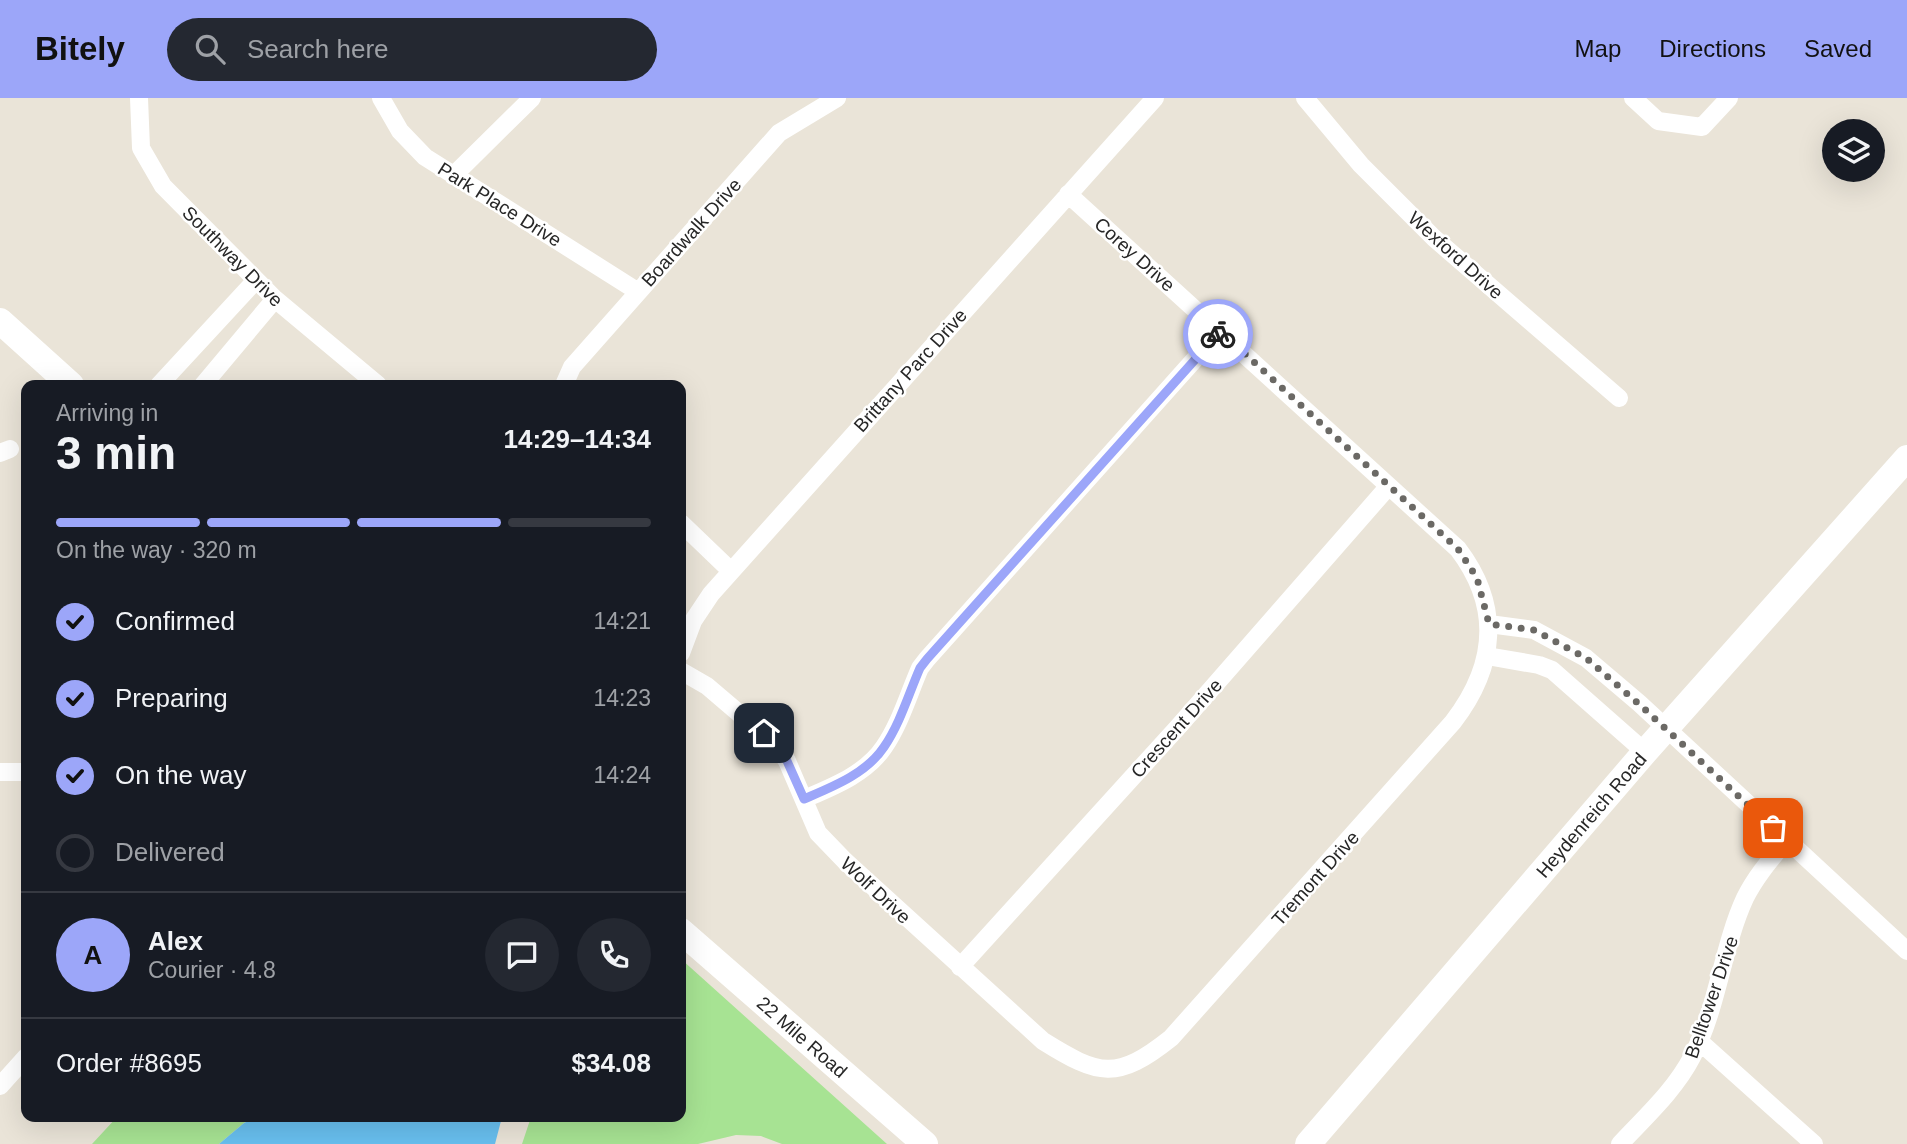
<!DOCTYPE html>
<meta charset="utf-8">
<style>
body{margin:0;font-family:Arial,sans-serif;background:#242831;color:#f1f3f6;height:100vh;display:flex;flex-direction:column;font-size:26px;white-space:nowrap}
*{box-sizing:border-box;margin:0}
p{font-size:23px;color:#9ea1a6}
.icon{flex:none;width:38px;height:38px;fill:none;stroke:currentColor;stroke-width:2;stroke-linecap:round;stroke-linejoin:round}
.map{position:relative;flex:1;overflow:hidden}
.panel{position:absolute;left:21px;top:282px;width:665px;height:742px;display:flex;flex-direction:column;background:#171b24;border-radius:14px;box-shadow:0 7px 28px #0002}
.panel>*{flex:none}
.buttons{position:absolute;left:1822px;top:21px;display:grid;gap:14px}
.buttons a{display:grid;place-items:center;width:63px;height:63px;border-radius:50%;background:#171b24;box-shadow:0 7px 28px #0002;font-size:35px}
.pin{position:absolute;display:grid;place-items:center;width:60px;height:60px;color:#fff;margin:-30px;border-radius:14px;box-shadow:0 4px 10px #0006}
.courier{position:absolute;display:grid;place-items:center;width:70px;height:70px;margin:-35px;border:5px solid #9ca6f9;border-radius:50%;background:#fff;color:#222;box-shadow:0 2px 9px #0007}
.summary em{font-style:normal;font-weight:700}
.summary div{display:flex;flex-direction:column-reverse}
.summary{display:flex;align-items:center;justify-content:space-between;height:119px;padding:0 35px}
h1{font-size:46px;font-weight:700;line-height:52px}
.bar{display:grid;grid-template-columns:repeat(4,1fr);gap:10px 7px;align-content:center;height:84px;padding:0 35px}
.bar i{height:9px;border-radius:5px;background:#363941}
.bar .selected{background:#9ca6f9}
.bar p{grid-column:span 4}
.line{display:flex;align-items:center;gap:18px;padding:0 35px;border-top:2px solid #363941}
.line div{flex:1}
.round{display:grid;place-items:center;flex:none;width:74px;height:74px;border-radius:37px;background:#242831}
ol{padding:0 35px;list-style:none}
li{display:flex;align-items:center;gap:21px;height:77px}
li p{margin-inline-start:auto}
li .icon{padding:7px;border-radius:50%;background:#9ca6f9;color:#111;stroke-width:4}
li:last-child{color:#9ea1a6}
li i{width:38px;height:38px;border:4px solid #363941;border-radius:50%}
header{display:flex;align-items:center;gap:42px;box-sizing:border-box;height:98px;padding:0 35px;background:#9ca6f9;color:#111}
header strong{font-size:33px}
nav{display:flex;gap:38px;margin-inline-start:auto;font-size:24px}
.search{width:490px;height:63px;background:#242831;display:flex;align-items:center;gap:18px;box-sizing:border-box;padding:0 24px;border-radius:38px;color:#9ea1a6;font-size:26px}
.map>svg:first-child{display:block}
.green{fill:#a7e393}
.water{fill:#68bfef}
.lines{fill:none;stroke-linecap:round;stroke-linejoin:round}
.street{stroke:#fff;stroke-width:18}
.secondary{stroke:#fff;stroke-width:26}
.done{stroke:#6b6965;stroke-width:7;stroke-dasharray:0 12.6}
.route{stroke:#9ca6f9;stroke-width:9}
.labels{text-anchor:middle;stroke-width:5;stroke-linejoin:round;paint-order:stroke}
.street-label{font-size:19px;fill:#272727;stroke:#fff}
</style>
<header>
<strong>Bitely</strong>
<div class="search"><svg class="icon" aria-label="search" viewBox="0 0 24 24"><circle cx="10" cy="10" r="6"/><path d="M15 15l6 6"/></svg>Search here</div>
<nav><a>Map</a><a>Directions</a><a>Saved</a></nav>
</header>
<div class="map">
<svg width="1907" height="1046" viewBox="0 0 1907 1046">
<rect width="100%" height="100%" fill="#eae4d8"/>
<path class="green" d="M681 861 887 1046H782L761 1038 736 1037 698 1046H522L531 1019 681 1018Z
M117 1019H256L244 1025 219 1046H92Z"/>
<path class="water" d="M316 1019 321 1020 502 1019 495 1046H219L244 1025 256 1019Z"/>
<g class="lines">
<path class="street" d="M139 0 141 50 163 88 275 201 378 287
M381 0 400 33 425 59 637 193
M1305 0 1361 67 1434 140 1619 300
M1633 0 1658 23 1702 29 1729 0
M453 78 532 0
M159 287 256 182
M203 287 275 201
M564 287 572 269 779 35 837 0
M0 355 10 351
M681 425 731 473
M1489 526 1534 532 1586 560 1639 605 1907 853
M681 555 693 523 711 496 1155 0
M1487 558 1539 567 1552 572 1645 654
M681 573 707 588 775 646 787 663 818 735 845 763 1043 943C1099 978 1117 983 1171 940L1453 624C1496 568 1502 509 1458 451L1068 96
M0 674H26
M804 701C832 689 866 676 884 649 900 626 909 595 920 570L927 561 1220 233
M960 869 1178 629 1388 389
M1699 943 1814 1046
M0 988 26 959
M1620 1046C1645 1019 1675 992 1692 959 1718 909 1722 850 1745 800 1756 778 1771 761 1786 743"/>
<g class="secondary">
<path d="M0 223 71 287"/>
<path id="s1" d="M681 833 925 1046"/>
<path id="s2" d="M1308 1046 1645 654 1907 360"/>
</g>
</g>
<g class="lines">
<path class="done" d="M1218 236 1220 233 1458 451 1477 480 1489 526 1534 532 1586 560 1639 606 1773 730"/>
<path class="route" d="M764 635 787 663 804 701C832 689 866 676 884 649 900 626 909 595 920 570L927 561 1218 236"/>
</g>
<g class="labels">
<g class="street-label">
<text transform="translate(500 106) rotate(32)" y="7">Park Place Drive</text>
<text transform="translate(691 134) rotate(-48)" y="7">Boardwalk Drive</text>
<text transform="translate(1135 156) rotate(42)" y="7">Corey Drive</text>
<text transform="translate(1456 157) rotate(42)" y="7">Wexford Drive</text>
<text transform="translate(233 158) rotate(45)" y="7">Southway Drive</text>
<text transform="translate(910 272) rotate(-48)" y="7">Brittany Parc Drive</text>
<text transform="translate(1176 630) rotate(-48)" y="7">Crescent Drive</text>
<text dy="7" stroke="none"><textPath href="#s2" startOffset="434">Heydenreich Road</textPath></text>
<text transform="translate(1315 780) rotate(-48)" y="7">Tremont Drive</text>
<text transform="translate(876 792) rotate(43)" y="7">Wolf Drive</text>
<text transform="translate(1711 899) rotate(-71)" y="7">Belltower Drive</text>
<text dy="7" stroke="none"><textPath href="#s1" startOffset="161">22 Mile Road</textPath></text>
</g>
</g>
</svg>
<div class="buttons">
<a><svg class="icon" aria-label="layers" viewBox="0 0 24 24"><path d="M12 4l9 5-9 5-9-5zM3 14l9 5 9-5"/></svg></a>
</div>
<div class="pin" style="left:1773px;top:730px;background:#ea580c"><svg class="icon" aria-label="bag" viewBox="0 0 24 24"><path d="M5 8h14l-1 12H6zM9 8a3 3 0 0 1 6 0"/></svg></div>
<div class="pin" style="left:764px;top:635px;background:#1f2937"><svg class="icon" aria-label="home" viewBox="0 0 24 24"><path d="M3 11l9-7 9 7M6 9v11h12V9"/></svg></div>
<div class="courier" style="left:1218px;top:236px"><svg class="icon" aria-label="bike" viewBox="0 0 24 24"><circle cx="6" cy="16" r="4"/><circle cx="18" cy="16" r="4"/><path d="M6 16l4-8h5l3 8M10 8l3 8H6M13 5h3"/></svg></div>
<section class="panel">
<div class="summary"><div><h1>3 min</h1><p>Arriving in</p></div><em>14:29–14:34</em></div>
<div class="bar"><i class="selected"></i><i class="selected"></i><i class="selected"></i><i></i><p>On the way · 320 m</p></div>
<ol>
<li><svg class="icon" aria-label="check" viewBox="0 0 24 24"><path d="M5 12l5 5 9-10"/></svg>Confirmed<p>14:21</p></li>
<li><svg class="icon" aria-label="check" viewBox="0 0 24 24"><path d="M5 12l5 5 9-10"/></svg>Preparing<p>14:23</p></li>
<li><svg class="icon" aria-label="check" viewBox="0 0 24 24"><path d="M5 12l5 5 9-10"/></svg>On the way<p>14:24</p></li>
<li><i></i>Delivered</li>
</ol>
<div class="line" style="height:126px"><b class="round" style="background:#9ca6f9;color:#111">A</b><div><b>Alex</b><p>Courier · 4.8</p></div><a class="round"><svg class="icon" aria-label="chat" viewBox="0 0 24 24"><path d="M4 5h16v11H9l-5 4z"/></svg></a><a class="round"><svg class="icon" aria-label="phone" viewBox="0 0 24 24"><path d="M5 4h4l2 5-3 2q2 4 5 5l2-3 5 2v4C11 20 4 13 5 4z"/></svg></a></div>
<div class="line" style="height:91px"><div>Order #8695</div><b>$34.08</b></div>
</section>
</div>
